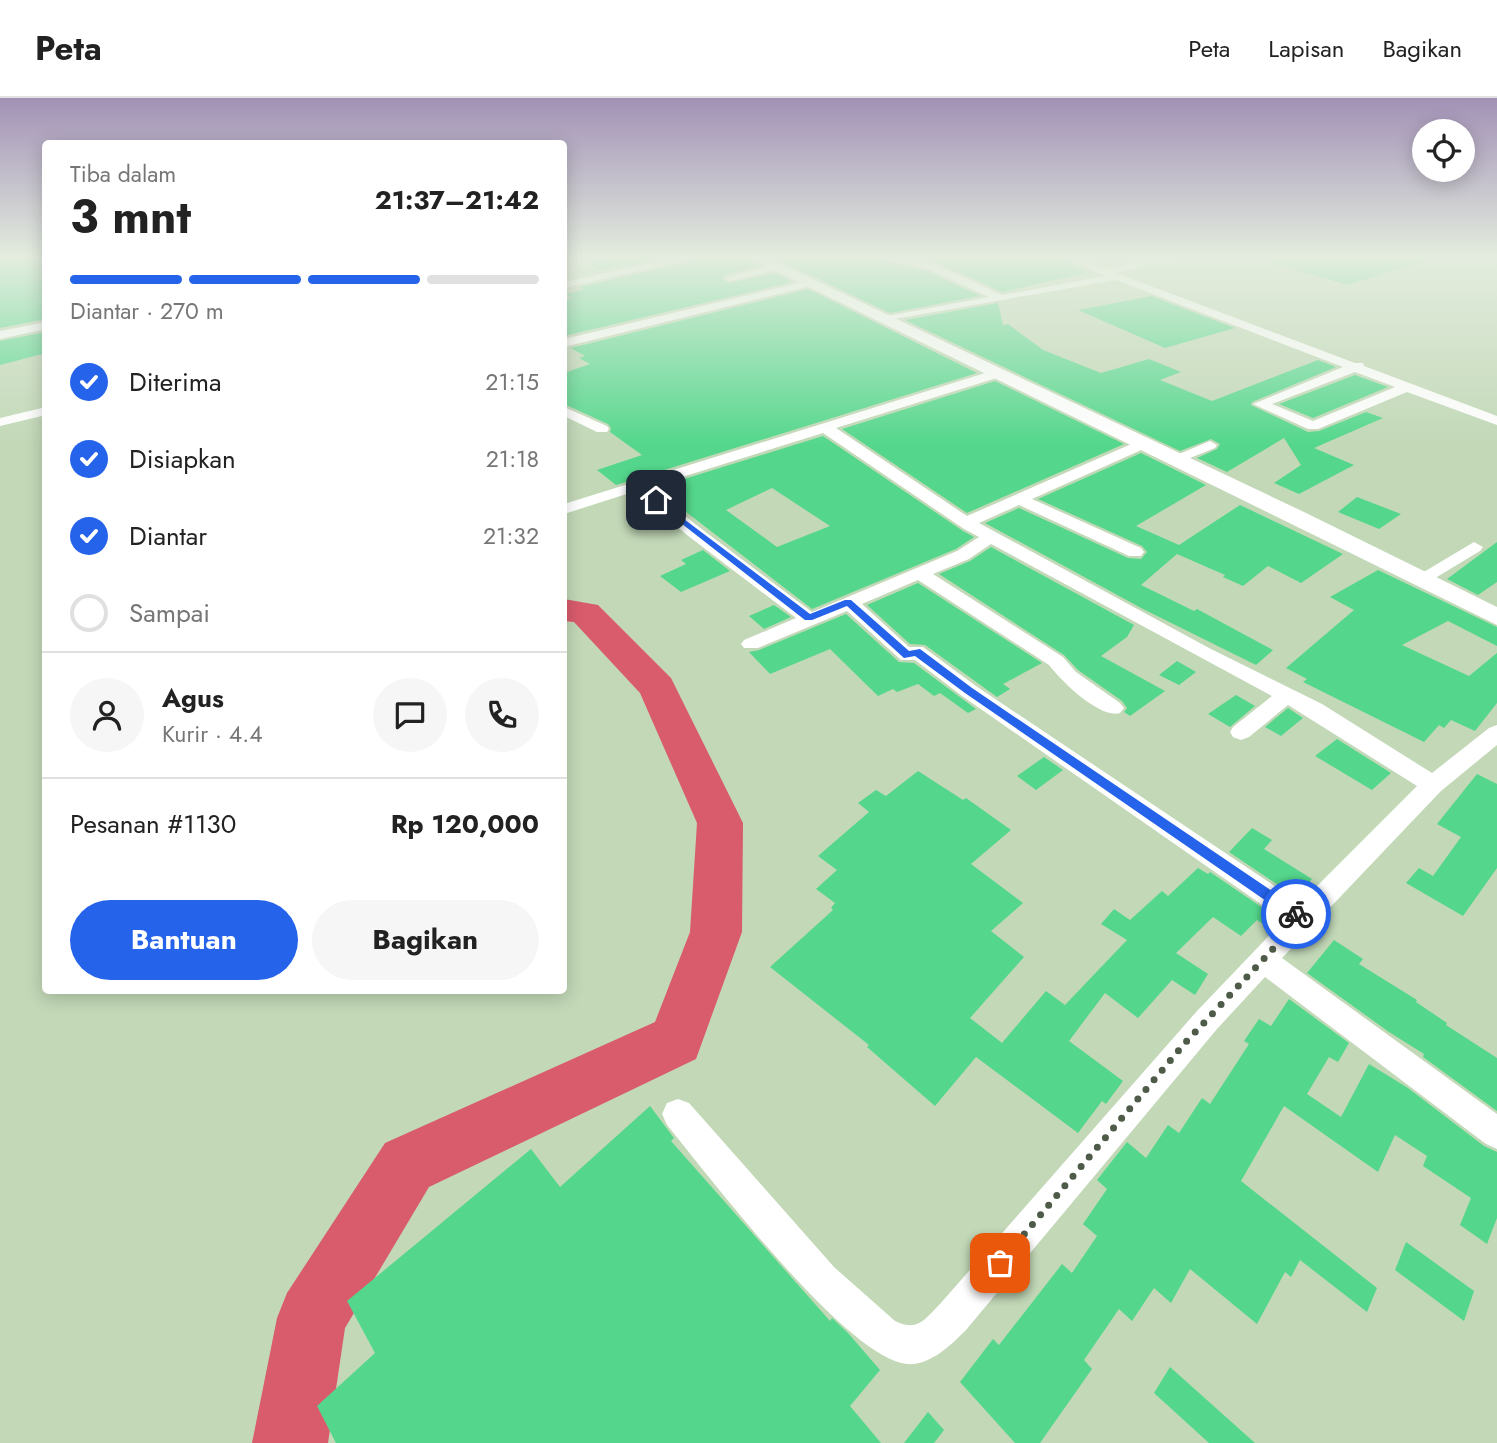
<!DOCTYPE html>
<html lang="id">
<meta charset="utf-8">
<style>
body{margin:0;font-family:Jost,sans-serif;background:#f6f6f6;color:#222;height:100vh;display:flex;flex-direction:column;font-size:26px;white-space:nowrap}
*{box-sizing:border-box;margin:0}
p{font-size:23px;color:#767676}
.icon{flex:none;width:38px;height:38px;fill:none;stroke:currentColor;stroke-width:2;stroke-linecap:round;stroke-linejoin:round}
.map{position:relative;flex:1;overflow:hidden}
.panel{position:absolute;left:42px;top:42px;width:525px;height:854px;display:flex;flex-direction:column;background:#fff;border-radius:7px;box-shadow:0 4px 18px #0003}
.panel>*{flex:none}
.buttons{position:absolute;left:1412px;top:21px;display:grid;gap:14px}
.buttons a{display:grid;place-items:center;width:63px;height:63px;border-radius:50%;background:#fff;box-shadow:0 4px 18px #0003;font-size:35px}
.pin{position:absolute;display:grid;place-items:center;width:60px;height:60px;color:#fff;margin:-30px;border-radius:14px;box-shadow:0 4px 10px #0006}
.courier{position:absolute;display:grid;place-items:center;width:70px;height:70px;margin:-35px;border:5px solid #2563eb;border-radius:50%;background:#fff;color:#222;box-shadow:0 2px 9px #0007}
.overview em{font-style:normal;font-weight:700}
.overview div{display:flex;flex-direction:column-reverse}
.overview{display:flex;align-items:center;justify-content:space-between;height:119px;padding:0 28px}
h1{font-size:46px;font-weight:700;line-height:52px}
.bar{display:grid;grid-template-columns:repeat(4,1fr);gap:10px 7px;align-content:center;height:84px;padding:0 28px}
.bar i{height:9px;border-radius:5px;background:#e0e0e0}
.bar .selected{background:#2563eb}
.bar p{grid-column:span 4}
.line{display:flex;align-items:center;gap:18px;padding:0 28px;border-top:2px solid #e0e0e0}
.line div{flex:1}
.round{display:grid;place-items:center;flex:none;width:74px;height:74px;border-radius:37px;background:#f6f6f6}
ol{padding:0 28px;list-style:none}
li{display:flex;align-items:center;gap:21px;height:77px}
li p{margin-inline-start:auto}
li .icon{padding:7px;border-radius:50%;background:#2563eb;color:#fff;stroke-width:4}
li:last-child{color:#767676}
li i{width:38px;height:38px;border:4px solid #e0e0e0;border-radius:50%}
.action{display:flex;gap:14px;margin-top:auto;padding:14px 28px}
.action a{flex:1;height:80px;border-radius:42px;background:#2563eb;color:#fff;font-size:28px;font-weight:700;line-height:80px;text-align:center}
.action a+a{background:#f6f6f6;color:#222}
header{display:flex;align-items:center;gap:42px;box-sizing:border-box;height:98px;padding:0 35px;background:#fff;border-bottom:2px solid #e0e0e0}
header strong{font-size:33px}
nav{display:flex;gap:38px;margin-inline-start:auto;font-size:24px}
.map>svg:first-child{display:block}
.lines{fill:none;stroke-linecap:round;stroke-linejoin:round}
.river{fill:#d95c6c;fill-rule:evenodd}
.building{fill:#54d78c;fill-rule:evenodd}
.street{fill:#fff;fill-rule:evenodd}
.secondary{fill:#fff;fill-rule:evenodd}
.route{fill:#2563eb}
.done{stroke:#4e5b48;stroke-width:7;stroke-dasharray:0 12.6}
</style>
<header>
<strong>Peta</strong>
<nav><a>Peta</a><a>Lapisan</a><a>Bagikan</a></nav>
</header>
<div class="map">
<svg width="1497" height="1345" viewBox="0 0 1497 1345">
<rect width="100%" height="100%" fill="#c2d8b7"/>
<g class="lines">
<path class="river" d="M564 501 598 507 671 580 743 725 742 834 696 961 429 1089 345 1230 328 1345H252L277 1220 287 1195 385 1045 655 924 690 834 697 725 640 595 574 524 564 523Z"/>
</g>
<path class="building" d="M0 159H46V221L0 230Z
M622 159H670L574 177 597 171 589 166Z
M702 159H746L760 168 724 177 722 181 729 185 775 175 792 184 564 238V202L572 200 565 196 584 192 579 189 700 162Z
M772 159H877L879 162 927 173 980 198 890 215Z
M911 159H1061L1087 175 1002 194 936 164Z
M1267 159H1422L1423 164 1347 187 1266 163Z
M808 191 977 275 616 387 597 372 642 357 610 334 611 330 608 326 564 306V275L590 266 579 260 585 258 571 250Z
M1151 198 1235 230 1165 250 1078 212Z
M998 205 1003 227 1008 226 1043 252 1101 275 1149 261 1181 274 1160 282 1212 303 1318 262 1336 269 1252 304 1251 307 1308 334 1319 333 1366 314 1383 320 1314 350 1354 367 1299 396 1274 385 1301 367 1284 340 1227 374 1197 360 1217 351 1220 346 1211 341 1180 353 905 222Z
M46 234V255L0 267V243Z
M1355 277 1388 289 1313 320 1279 306Z
M995 283 1124 346 967 415 842 331Z
M823 338 963 433 974 439 956 451 812 511 655 390ZM772 390 830 428 777 449 726 412Z
M1141 355 1206 387 1136 428 1179 447 1240 407 1343 456 1301 485 1268 468 1243 488 1223 479 1225 477 1177 456 1141 487 1194 513 1197 511 1273 552 1256 567 1143 511 985 425 1019 410 1128 460 1141 461 1147 454 1142 448 1038 401Z
M1357 399 1401 416 1379 431 1338 414Z
M1497 444V484L1478 497 1447 481Z
M991 449 1134 527 1127 539 1101 558 1165 593 1130 618 1124 614 1127 610 1122 603 1078 572 1064 557 939 476 970 463Z
M703 452 730 473 681 494 660 478 686 466 681 462Z
M1378 472 1497 529V548L1448 523 1402 547 1469 578 1497 555V605L1475 633 1451 622 1444 630 1439 627 1424 644 1303 584 1307 581 1286 570 1354 512 1330 499Z
M918 485 1042 565 1003 586 1010 591 997 599 925 547 910 546 867 507Z
M774 507 791 519 764 531 749 518Z
M846 516 899 564 914 565 976 611 968 615 940 595 934 598 918 586 897 594 893 591 878 598 830 551 770 576 749 554 759 552Z
M1177 563 1196 574 1179 587 1159 577Z
M1236 597 1255 608 1230 629 1208 616Z
M1288 610 1303 620 1281 638 1265 629Z
M1337 641 1391 675 1372 692 1315 658Z
M1044 659 1063 672 1036 692 1017 678Z
M918 673 963 702 966 700 1011 732 971 766 1023 805 991 833 1024 859 970 920 1002 945 1046 893 1065 907 1127 842 1101 826 1114 811 1130 822 1162 793 1168 798 1198 770 1208 776 1210 774 1276 819 1267 829 1257 822 1241 838 1213 819 1176 855 1208 876 1195 897 1172 882 1138 920 1105 895 1069 943 1123 983 1106 1006 1102 1003 1078 1035 976 959 935 1008 867 949 869 947 770 869 833 812 831 810 835 805 816 791 837 772 818 758 869 714 858 705 876 692 886 698Z
M1477 676 1497 686V770L1463 818 1406 785 1419 770 1433 778 1461 739 1437 726Z
M1252 730 1272 742 1264 751 1312 781 1296 799 1229 754Z
M1334 842 1363 861 1359 866 1417 902 1416 904 1447 925 1446 927 1497 960V1013L1423 959 1424 956 1389 934 1307 875Z
M1289 901 1349 945 1338 964 1329 959 1307 996 1341 1019 1369 966 1408 990 1484 1048 1497 1054V1120L1487 1146 1460 1127 1471 1100 1423 1068 1427 1058 1395 1037 1378 1074 1284 1008 1241 1083 1377 1190 1367 1214 1300 1162 1291 1179 1285 1174 1257 1226 1190 1171 1171 1205 1154 1190 1132 1223 1119 1211 1084 1262 1092 1271 1040 1345H1015L960 1284 993 1241 999 1247 1062 1166 1072 1175 1097 1138 1083 1126 1107 1091 1097 1082 1127 1044 1146 1060 1168 1027 1179 1035 1202 1000 1210 1006 1249 946 1244 943 1259 921 1271 928Z
M650 1008 674 1040 671 1043 830 1223 832 1220 848 1235 880 1272 850 1308 881 1345H336L317 1308 375 1255 347 1203 531 1051 560 1089Z
M1406 1144 1474 1193 1464 1223 1395 1172Z
M1170 1269 1255 1345H1209L1154 1295Z
M928 1314 944 1332 934 1345H904Z"/>
<g class="lines">
<path class="street" d="M681 159H699L564 190V184Z
M880 159H899L935 166 1002 197 1105 178 1063 159H1076L1106 171 1161 159H1178L1116 175 1355 265H1363L1364 268 1497 318V327L1407 294 1318 331H1308L1253 306 1343 269 1116 182 883 223 881 221 887 218 989 199 928 171ZM1355 274 1395 289 1313 323 1272 306Z
M776 166 781 169 780 171 730 183 725 180Z
M811 182 815 183V187L564 249V241Z
M46 224V231L0 241V233Z
M998 271 1003 272V278L836 330 967 418 1138 343H1148L1150 346 1148 349 1032 401 1141 450 1144 454 1141 458H1129L1019 407 979 425 1209 550 1322 606 1432 675 1489 630 1497 627V647L1441 693 1282 860 1497 1016V1051L1486 1046 1265 879 1217 931 966 1232C951 1247 930 1268 907 1266 846 1260 709 1078 667 1027L662 1016 667 1005 678 1001 689 1005 834 1169 895 1223C918 1234 924 1222 940 1206L1197 913 1284 822 962 598 915 562H901L847 513 758 550H744L741 546 744 542 796 520 687 437 636 393 564 416V406ZM823 335 964 431 979 439 957 453 812 514 699 429 650 389ZM991 446 1272 598 1233 629 1230 634 1233 639 1241 642 1249 639 1288 607 1417 688 1300 805 976 588 923 549H909L862 506 918 482 1049 567C1061 583 1100 621 1120 615L1124 610 1120 605 1076 574 1063 559 933 476 969 461Z
M46 309V317L0 328V320Z
M564 309 607 328 609 331 607 334H597L564 318Z
M1210 343 1217 347 1215 350 1175 366 1167 361Z
M1474 444 1483 449 1480 453 1427 485 1421 486 1412 481Z"/>
<path class="secondary" d="M748 159H766L1304 414 1497 509V527Z"/>
</g>
<linearGradient id="sky" x2="0" y2="1"><stop stop-color="#a291b6"/><stop offset="0.46" stop-color="#e4eddf"/><stop offset="1" stop-color="#e4eddf" stop-opacity="0"/></linearGradient>
<rect width="1497" height="347" fill="url(#sky)"/>
<path class="route" d="M656 400 810 516 845 502H851L909 553 920 551 972 590 1300 812V820H1291L965 595 915 558 904 560 847 508 812 522H805L654 404Z"/>
<g class="lines">
<path class="done" d="M1000 1165 1185 945 1302 820 1296 816"/>
</g>
</svg>
<div class="buttons">
<a><svg class="icon" aria-label="locate" viewBox="0 0 24 24"><circle cx="12" cy="12" r="6"/><path d="M12 2v4M12 18v4M2 12h4M18 12h4"/></svg></a>
</div>
<div class="pin" style="left:1000px;top:1165px;background:#ea580c"><svg class="icon" aria-label="bag" viewBox="0 0 24 24"><path d="M5 8h14l-1 12H6zM9 8a3 3 0 0 1 6 0"/></svg></div>
<div class="pin" style="left:656px;top:402px;background:#1f2937"><svg class="icon" aria-label="home" viewBox="0 0 24 24"><path d="M3 11l9-7 9 7M6 9v11h12V9"/></svg></div>
<div class="courier" style="left:1296px;top:816px"><svg class="icon" aria-label="bike" viewBox="0 0 24 24"><circle cx="6" cy="16" r="4"/><circle cx="18" cy="16" r="4"/><path d="M6 16l4-8h5l3 8M10 8l3 8H6M13 5h3"/></svg></div>
<section class="panel">
<div class="overview"><div><h1>3 mnt</h1><p>Tiba dalam</p></div><em>21:37–21:42</em></div>
<div class="bar"><i class="selected"></i><i class="selected"></i><i class="selected"></i><i></i><p>Diantar · 270 m</p></div>
<ol>
<li><svg class="icon" aria-label="check" viewBox="0 0 24 24"><path d="M5 12l5 5 9-10"/></svg>Diterima<p>21:15</p></li>
<li><svg class="icon" aria-label="check" viewBox="0 0 24 24"><path d="M5 12l5 5 9-10"/></svg>Disiapkan<p>21:18</p></li>
<li><svg class="icon" aria-label="check" viewBox="0 0 24 24"><path d="M5 12l5 5 9-10"/></svg>Diantar<p>21:32</p></li>
<li><i></i>Sampai</li>
</ol>
<div class="line" style="height:126px"><a class="round"><svg class="icon" aria-label="person" viewBox="0 0 24 24"><circle cx="12" cy="8" r="4"/><path d="M4 21q1-7 8-7t8 7"/></svg></a><div><b>Agus</b><p>Kurir · 4.4</p></div><a class="round"><svg class="icon" aria-label="chat" viewBox="0 0 24 24"><path d="M4 5h16v11H9l-5 4z"/></svg></a><a class="round"><svg class="icon" aria-label="phone" viewBox="0 0 24 24"><path d="M5 4h4l2 5-3 2q2 4 5 5l2-3 5 2v4C11 20 4 13 5 4z"/></svg></a></div>
<div class="line" style="height:91px"><div>Pesanan #1130</div><b>Rp 120,000</b></div>
<div class="action"><a>Bantuan</a><a>Bagikan</a></div>
</section>
</div>
